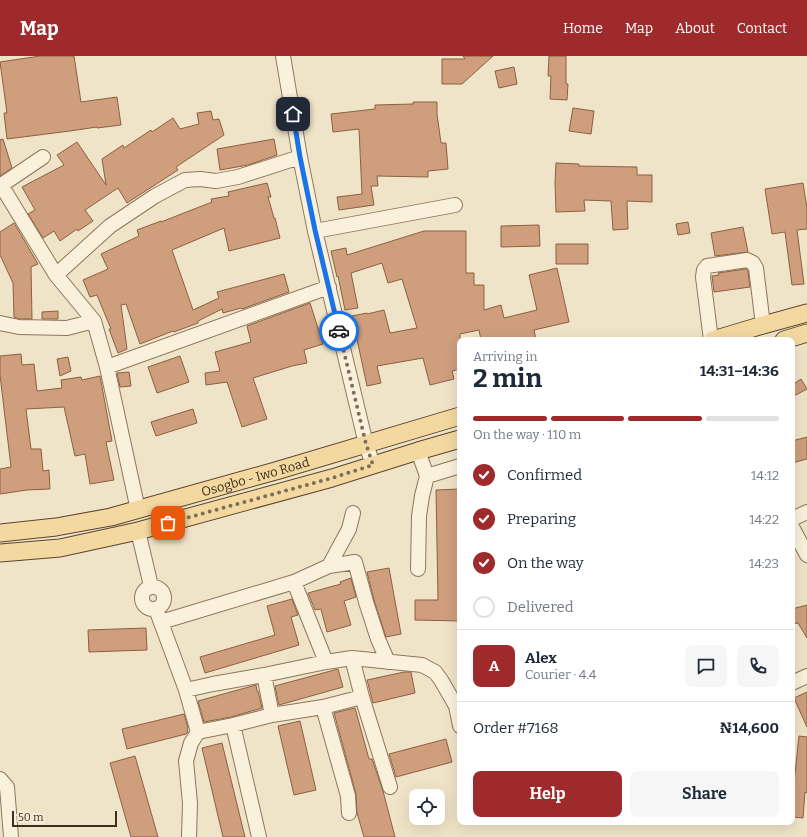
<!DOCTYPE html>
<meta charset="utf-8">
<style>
body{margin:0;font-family:Bitter,serif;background:#f6f6f7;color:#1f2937;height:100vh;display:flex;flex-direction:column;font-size:15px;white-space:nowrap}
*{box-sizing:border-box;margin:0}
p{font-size:13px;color:#747a83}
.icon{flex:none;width:22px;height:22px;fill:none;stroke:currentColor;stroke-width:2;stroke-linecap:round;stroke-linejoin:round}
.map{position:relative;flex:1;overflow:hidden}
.sheet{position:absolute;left:457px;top:281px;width:338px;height:488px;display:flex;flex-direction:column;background:#fff;border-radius:8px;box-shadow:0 4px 16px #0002}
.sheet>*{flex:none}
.controls{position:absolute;left:409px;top:733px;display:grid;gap:8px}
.controls a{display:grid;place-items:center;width:36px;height:36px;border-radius:8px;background:#fff;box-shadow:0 4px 16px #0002;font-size:20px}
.scale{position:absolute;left:12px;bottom:10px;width:105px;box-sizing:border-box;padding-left:4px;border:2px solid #3d2e20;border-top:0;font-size:11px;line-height:14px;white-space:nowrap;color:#3d2e20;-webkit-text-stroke:3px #f7eed8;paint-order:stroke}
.pin{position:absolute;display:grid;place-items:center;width:34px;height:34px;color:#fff;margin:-17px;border-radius:8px;box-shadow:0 2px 6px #0006}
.courier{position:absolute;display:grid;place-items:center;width:40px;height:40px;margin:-20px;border:3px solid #1a73e8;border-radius:50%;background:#fff;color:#222;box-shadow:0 1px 5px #0007}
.head em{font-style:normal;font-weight:700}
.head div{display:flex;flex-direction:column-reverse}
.head{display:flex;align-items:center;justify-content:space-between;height:68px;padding:0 16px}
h1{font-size:26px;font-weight:700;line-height:30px}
.bar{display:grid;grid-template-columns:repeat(4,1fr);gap:6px 4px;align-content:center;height:48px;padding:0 16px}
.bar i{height:5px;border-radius:3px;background:#e0e1e3}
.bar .on{background:#9e2a2b}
.bar p{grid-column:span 4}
.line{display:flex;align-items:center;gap:10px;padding:0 16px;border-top:1px solid #e0e1e3}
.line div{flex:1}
.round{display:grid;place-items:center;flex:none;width:42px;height:42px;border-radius:8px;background:#f6f6f7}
ol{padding:0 16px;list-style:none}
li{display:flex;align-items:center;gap:12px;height:44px}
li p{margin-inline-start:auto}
li .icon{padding:4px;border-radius:50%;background:#9e2a2b;color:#fff;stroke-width:4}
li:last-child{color:#747a83}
li i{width:22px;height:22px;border:2px solid #e0e1e3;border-radius:50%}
.primary-button{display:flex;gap:8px;margin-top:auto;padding:8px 16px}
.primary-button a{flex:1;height:46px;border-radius:8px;background:#9e2a2b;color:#fff;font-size:16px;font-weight:700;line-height:46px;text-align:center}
.primary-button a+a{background:#f6f6f7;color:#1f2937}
header{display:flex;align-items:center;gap:24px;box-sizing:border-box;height:56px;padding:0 20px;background:#9e2a2b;color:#fff}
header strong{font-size:19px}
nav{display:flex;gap:22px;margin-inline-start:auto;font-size:14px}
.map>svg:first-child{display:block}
.building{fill:#cf9f7d;stroke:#8d5f41}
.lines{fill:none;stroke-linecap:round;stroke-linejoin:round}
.minor-casing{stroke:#8d765c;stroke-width:16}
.major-casing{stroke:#5b4430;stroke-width:19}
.minor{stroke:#faf1dc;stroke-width:14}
.major{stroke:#f3d9a0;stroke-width:17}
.done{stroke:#7c6e5b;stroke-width:4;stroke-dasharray:0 7.2}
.route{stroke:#1a73e8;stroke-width:5}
.labels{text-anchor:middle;stroke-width:3;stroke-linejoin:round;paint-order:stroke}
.street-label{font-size:13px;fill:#3d2e20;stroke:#f7eed8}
</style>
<header>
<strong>Map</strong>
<nav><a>Home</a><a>Map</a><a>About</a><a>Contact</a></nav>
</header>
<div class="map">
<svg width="807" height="781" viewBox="0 0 807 781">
<rect width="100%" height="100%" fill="#f0e4c8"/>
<path class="building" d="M40 0H74L81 46 117 41 121 69 97 72V71L70 75 7 83 4 57H7L0 6Z
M463 0H493L462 28H442V3H465Z
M549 0H566V28H568L567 44 550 43 551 20H548Z
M514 11 517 28 499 32 495 15Z
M413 46H437V58L441 87H446L448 113 428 115V121L377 120 378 130H371L374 149 339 154 337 141 362 138 359 73 333 76 331 58 375 53V49L413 48Z
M573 52 594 55 591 78 569 75Z
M211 55 213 64 219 63 224 79 176 111 178 114 127 147 118 132 85 154 93 165 78 175 77 173 60 185 54 175 43 182 28 158 35 154 22 131 64 109 57 99 77 86 106 129 102 103 123 89 124 92 151 74 152 76 173 62 180 73 199 68 197 57Z
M3 83 12 112 0 120V84Z
M274 83 277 99 248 109 220 114 217 93Z
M556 107 579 108V110L637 111V119H652V146L627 145 628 173 613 174 611 145 584 144 585 155 556 156 555 126Z
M267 127 271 141H268L274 162H275L280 182 229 195 224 172 172 194 193 254 219 242 217 236 284 218 289 236 242 253 241 252 223 257 222 253 198 265V267L174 276 173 275 140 288 126 248 121 249 127 293 118 297 109 273H111L97 239 90 241 83 224 108 213 101 198 139 180 137 174 161 165V166L212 146 211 143 229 140 228 136Z
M803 127 807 152V173L797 174 804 228 792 229 785 176 772 178 765 133Z
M688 166 690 177 678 179 676 168Z
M14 167 38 208 31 211 32 263H20L14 261 13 227 0 199V176Z
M539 169 540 190 501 191V170Z
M743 171 748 196 715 200 711 177Z
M424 175H466V217H474V229H484V254L501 249 504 262 537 254 529 219 557 212 569 266 534 274 536 284H481L479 274 460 278V313L452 315 454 323 430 329 423 302 377 310 381 327 367 330 352 260 367 257V258L384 254 390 277 417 272 402 223 388 227 382 207 351 217 358 252 345 254 338 220 337 221 331 195 346 192 347 199Z
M556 188H588V208H556Z
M746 213 748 215 750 231 714 236 712 220 719 219 718 217Z
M310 247 323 288 304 294 307 307 292 310 253 322 267 363 242 371 227 326 206 329 205 317 220 315 215 296 251 286 247 270Z
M58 255V263H42V256Z
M21 298 22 309 34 308 37 335 62 332 61 324 81 321 82 324 100 320 112 385 106 386 114 424 90 428 85 398 75 400 64 351 26 353 31 393H41L43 415 49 414 50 433 27 434 0 438V413L11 411 0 319V300Z
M180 300 189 326 157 337 148 311Z
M68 301 71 315 60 320 57 303Z
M129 316 131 330 120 331 117 317Z
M801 323 807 333 792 341V329Z
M193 353 197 367 156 380 151 366Z
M807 381V403L792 407V385Z
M460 433V565L415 564V544H438L436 434Z
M389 512 401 578 386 581 374 544 367 516Z
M351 522 356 541 344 545 351 569 327 576 321 553 315 554 308 537 341 528 340 526Z
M292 543 298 559 291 561 299 589 205 617 200 601 275 579 267 550Z
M807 549V582L798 567 792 568V553Z
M146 572 147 594 89 596 88 574Z
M338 613 343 631 279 649 275 630Z
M404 616H411L415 637 373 647 367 624Z
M256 629 257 635H258L262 652 231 661 204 666 198 645Z
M807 636V671L794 642Z
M355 652 369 703H372L383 735 395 781H364L357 757 356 738 334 657Z
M184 658 188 672 187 673 188 676 186 678 127 693 122 673Z
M300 665 316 734 294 739 278 670Z
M799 680 807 681V737L805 736 803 762 792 761V746Z
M446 683 452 706 396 721 389 698Z
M222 687 245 781H223L202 692Z
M135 700 158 781H131L110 707Z"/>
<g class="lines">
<defs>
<path id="minor" d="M283 0 300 101 315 175 366 388 373 409
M1 129 56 219 94 265 107 311 138 454
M0 130 43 101
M315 175 455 149
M56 219 110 170 155 140 185 124 200 123 216 125 238 121 300 101
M0 267 19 271 67 272 94 265
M711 284 703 221 704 214 707 210 747 204 753 207 756 212 763 269
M107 311 329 231
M427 420 460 410
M792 463 807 456
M792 471 807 499
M138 475 151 530
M329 510 349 473 353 457
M418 513 419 460 422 440 427 420 418 395
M294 526 326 606
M142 542a11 11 0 1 1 22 0a11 11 0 1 1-22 0Z
M156 553 186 634 198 676
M161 566 294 526 329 510 355 506 366 546 378 583 388 606
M352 602 362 641 390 731
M264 619 272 659
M792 627 807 620
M186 634 213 628 264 619 326 606 352 602 422 609 435 616 441 624 456 650 460 670
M323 651 348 740 349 757
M233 669 259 781
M0 723 7 731 11 781
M189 781 190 747 186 705 191 687 198 676 233 669 272 659 323 651 362 641"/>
<g id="major">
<path d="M713 284 763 269 807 257"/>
<path d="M784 284 807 277"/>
<path id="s1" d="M0 477 56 471 111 461 279 414 460 360"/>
<path d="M0 497 60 492 138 475 332 422 418 395 460 383"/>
</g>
</defs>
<use href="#minor" class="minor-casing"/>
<use href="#major" class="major-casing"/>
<use href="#minor" class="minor"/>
<use href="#major" class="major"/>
</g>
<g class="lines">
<path class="done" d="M168 467 332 422 373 409 366 388 339 275"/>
<path class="route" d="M293 58 300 101 315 174 339 275"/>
</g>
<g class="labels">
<g class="street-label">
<text dy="5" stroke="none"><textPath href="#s1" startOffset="262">Osogbo - Iwo Road</textPath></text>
</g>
</g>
</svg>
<div class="controls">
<a><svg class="icon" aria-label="locate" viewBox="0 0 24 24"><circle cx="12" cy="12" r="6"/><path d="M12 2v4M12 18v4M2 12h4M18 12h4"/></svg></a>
</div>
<div class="scale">50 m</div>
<div class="pin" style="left:168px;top:467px;background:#ea580c"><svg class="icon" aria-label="bag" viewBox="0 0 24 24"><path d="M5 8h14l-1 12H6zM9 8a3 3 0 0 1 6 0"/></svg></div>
<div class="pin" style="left:293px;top:58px;background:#1f2937"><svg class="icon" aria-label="home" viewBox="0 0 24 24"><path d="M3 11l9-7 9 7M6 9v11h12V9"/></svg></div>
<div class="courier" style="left:339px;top:275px"><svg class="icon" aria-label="car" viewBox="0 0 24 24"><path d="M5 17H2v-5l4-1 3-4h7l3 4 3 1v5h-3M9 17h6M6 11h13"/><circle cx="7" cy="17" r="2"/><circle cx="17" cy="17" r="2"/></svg></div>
<section class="sheet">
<div class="head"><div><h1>2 min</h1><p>Arriving in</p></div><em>14:31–14:36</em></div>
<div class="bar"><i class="on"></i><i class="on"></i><i class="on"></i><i></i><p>On the way · 110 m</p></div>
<ol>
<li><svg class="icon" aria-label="check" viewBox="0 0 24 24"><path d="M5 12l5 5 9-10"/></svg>Confirmed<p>14:12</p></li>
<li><svg class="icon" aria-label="check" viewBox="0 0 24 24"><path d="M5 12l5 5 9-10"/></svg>Preparing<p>14:22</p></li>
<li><svg class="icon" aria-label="check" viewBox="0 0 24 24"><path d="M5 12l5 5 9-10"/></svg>On the way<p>14:23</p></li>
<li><i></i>Delivered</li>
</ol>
<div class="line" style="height:72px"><b class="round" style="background:#9e2a2b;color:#fff">A</b><div><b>Alex</b><p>Courier · 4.4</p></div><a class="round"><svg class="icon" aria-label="chat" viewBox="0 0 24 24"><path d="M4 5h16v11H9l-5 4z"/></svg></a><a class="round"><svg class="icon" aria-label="phone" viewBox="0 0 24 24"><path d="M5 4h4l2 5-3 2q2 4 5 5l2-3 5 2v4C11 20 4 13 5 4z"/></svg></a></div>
<div class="line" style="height:52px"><div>Order #7168</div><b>₦14,600</b></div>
<div class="primary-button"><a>Help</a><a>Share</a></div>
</section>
</div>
